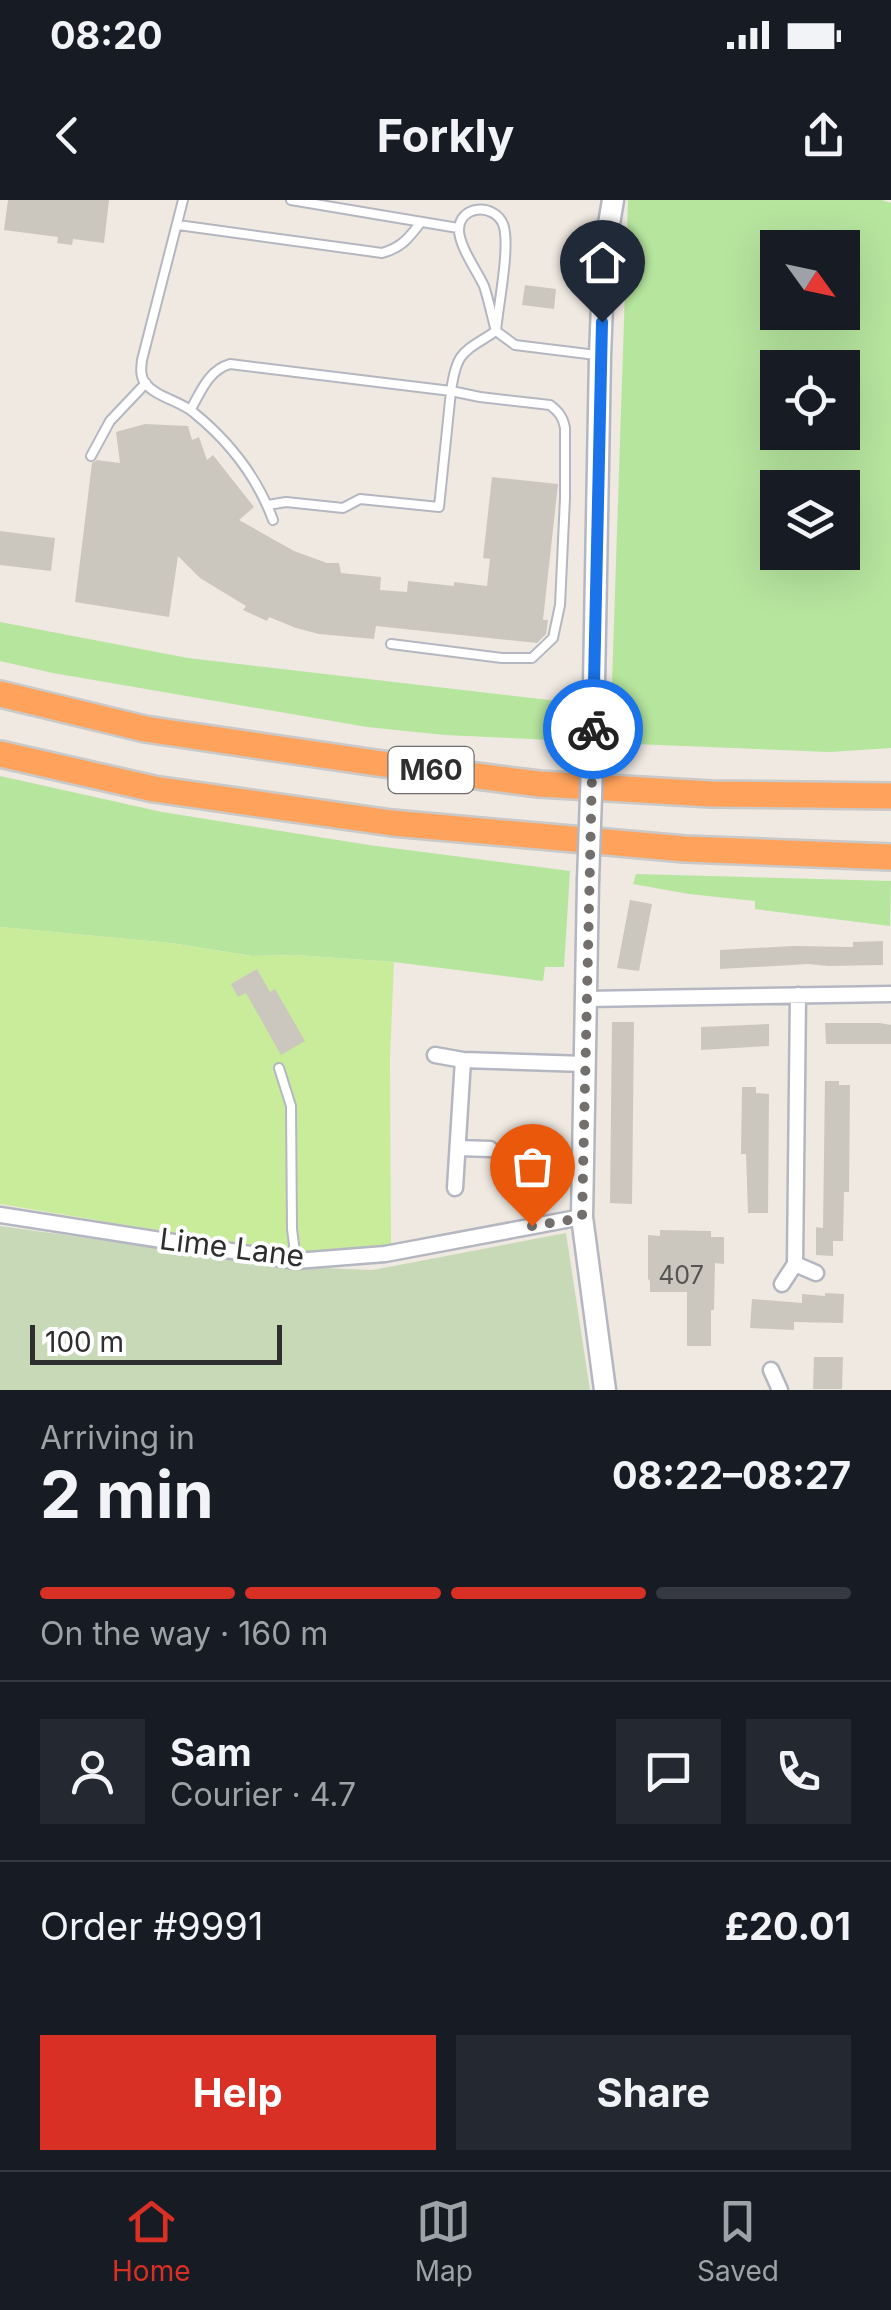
<!DOCTYPE html>
<meta charset="utf-8">
<style>
body{margin:0;font-family:Inter,sans-serif;background:#242831;color:#f1f3f6;height:100vh;display:flex;flex-direction:column;font-size:38px;white-space:nowrap}
*{box-sizing:border-box;margin:0}
p{font-size:32px;color:#9ea1a6}
.icon{flex:none;width:55px;height:55px;fill:none;stroke:currentColor;stroke-width:2;stroke-linecap:round;stroke-linejoin:round}
.map{position:relative;height:1190px;overflow:hidden}
.details{display:flex;flex-direction:column;background:#171b24;flex:1}
.details>*{flex:none}
.needle{width:65px;rotate:123deg}
.fabs{position:absolute;left:760px;top:30px;display:grid;gap:20px}
.fabs a{display:grid;place-items:center;width:100px;height:100px;border-radius:0px;background:#171b24;box-shadow:0 10px 40px #0002;font-size:50px}
.scale{position:absolute;left:30px;bottom:25px;width:252px;box-sizing:border-box;padding-left:10px;border:5px solid #2e2e2e;border-top:0;font-size:28px;line-height:35px;white-space:nowrap;color:#2e2e2e;-webkit-text-stroke:8px #fff;paint-order:stroke}
.pin{position:absolute;display:grid;place-items:center;width:85px;height:85px;color:#fff;margin:-102px -42px;border-radius:50% 50% 50% 0;rotate:-45deg;box-shadow:0 0 10px #0007}
.pin .icon{rotate:45deg}
.courier{position:absolute;display:grid;place-items:center;width:100px;height:100px;margin:-50px;border:8px solid #1a73e8;border-radius:50%;background:#fff;color:#222;box-shadow:0 2px 12px #0007}
.overview em{font-style:normal;font-weight:700}
.overview div{display:flex;flex-direction:column-reverse}
.overview{display:flex;align-items:center;justify-content:space-between;height:170px;padding:0 40px}
h1{font-size:65px;font-weight:700;line-height:75px}
.bar{display:grid;grid-template-columns:repeat(4,1fr);gap:15px 10px;align-content:center;height:120px;padding:0 40px}
.bar i{height:12px;border-radius:8px;background:#363941}
.bar .on{background:#d93025}
.bar p{grid-column:span 4}
.line{display:flex;align-items:center;gap:25px;padding:0 40px;border-top:2px solid #363941}
.line div{flex:1}
.round{display:grid;place-items:center;flex:none;width:105px;height:105px;border-radius:0px;background:#242831}
.action{display:flex;gap:20px;margin-top:auto;padding:20px 40px}
.action a{flex:1;height:115px;border-radius:0px;background:#d93025;color:#fff;font-size:40px;font-weight:700;line-height:115px;text-align:center}
.action a+a{background:#242831;color:#f1f3f6}
.status{display:flex;justify-content:space-between;align-items:center;height:70px;padding:0 50px;background:#171b24;direction:ltr}
.status svg{height:28px;fill:currentColor}
header{display:flex;justify-content:space-between;align-items:center;height:130px;padding:0 40px;background:#171b24;font-size:45px;font-weight:700}
.tab-bar{display:flex;justify-content:space-around;align-items:center;height:140px;border-top:2px solid #363941;background:#171b24;font-size:28px;color:#9ea1a6}
.tab-bar a{display:grid;justify-items:center;gap:5px}
.tab-bar .on{color:#d93025}
.map>svg:first-child{display:block}
.green{fill:#b6e59e;fill-rule:evenodd}
.cemetery{fill:#c8d9b8}
.pitch{fill:#c9ec9a}
.building{fill:#cbc7bf}
.lines{fill:none;stroke-linecap:round;stroke-linejoin:round}
.lane-casing{stroke:#b4b7c1;stroke-width:12}
.street-casing{stroke:#b4b7c1;stroke-width:19}
.secondary-casing{stroke:#b4b7c1;stroke-width:25}
.highway-casing{stroke:#c9c9c9;stroke-width:30}
.lane{stroke:#fff;stroke-width:8}
.street{stroke:#fff;stroke-width:14}
.secondary{stroke:#fff;stroke-width:20}
.highway{stroke:#ffa35c;stroke-width:25}
.secondary-bridge-casing{stroke:#b4b7c1;stroke-width:25;stroke-linecap:butt}
.secondary-bridge{stroke:#fff;stroke-width:20}
.done{stroke:#726f6d;stroke-width:10;stroke-dasharray:0 18}
.route{stroke:#1a73e8;stroke-width:12}
.labels{text-anchor:middle;stroke-width:8;stroke-linejoin:round;paint-order:stroke}
.number-label{font-size:25px;fill:#555452}
.shield{fill:#fff;stroke:#6d6d6d;stroke-width:2.5}
.shield-label{font-size:28px;font-weight:bold;fill:#2e2e2e}
.street-label{font-size:30px;fill:#2e2e2e;stroke:#fff}
</style>
<div class="status"><b>08:20</b><svg viewBox="0 0 49 12"><path d="M0 12V9h3v3zM5 12V6h3v6zM10 12V3h3v9zM15 12V0h3v12zM26 1h20v11H26zM47 4h2v5h-2z"/></svg></div>
<header><svg class="icon" aria-label="back" viewBox="0 0 24 24"><path d="M15 5l-7 7 7 7"/></svg>Forkly<svg class="icon" aria-label="share" viewBox="0 0 24 24"><path d="M12 15V3M7 8l5-5 5 5M5 13v7h14v-7"/></svg></header>
<div class="map">
<svg width="891" height="1190" viewBox="0 0 891 1190">
<rect width="100%" height="100%" fill="#efe9e1"/>
<path class="green" d="M628 0H882L891 3V548L830 552 610 543ZM778 48H842V112H778ZM778 168H842V232H778ZM778 288H842V352H778Z
M0 422 188 458 575 503 574 541 445 535 367 527 53 473 0 461Z
M0 576 162 612 369 645 570 671 564 767H545L543 781 394 762 295 755 252 756 171 743 0 727Z
M636 674 891 681 890 726 755 709V701L689 694 633 684Z"/>
<path class="cemetery" d="M0 1026 296 1067 373 1070 566 1033 590 1190H0Z"/>
<path class="pitch" d="M0 727 171 743 252 756 295 755 394 762 390 859 391 1047 306 1055 0 1004Z"/>
<path class="building" d="M8 0H109L104 43 73 39 72 45 57 43 58 37 4 30Z
M525 85 556 89 554 109 522 105Z
M145 224 188 226 192 240 199 237 207 260 213 255 254 307 239 320 294 351 327 363H339L341 373 381 377 380 390 407 392 408 381 454 386V382L487 386 490 359 483 358 492 277 558 284 543 420H548L546 434 537 443 376 426 374 439 319 434 296 428 269 417 267 421 243 410 246 406 200 378 178 356 169 417 75 402 92 263 97 260 120 263 116 232Z
M0 331 55 338 51 371 0 365Z
M630 700 652 704 639 771 617 768Z
M883 741V765L828 766 809 764 720 769V750L794 746 853 747V742Z
M257 769 270 792 275 789 305 841 281 855 246 793 238 797 231 784Z
M612 822H634L632 1004 610 1003Z
M825 823H880L891 825V844H826Z
M769 824V846L701 850V827Z
M825 881H839V885H850L849 992H844L843 1041H833V1056L816 1055V1027L823 1028Z
M742 887H756V893L769 894 768 1013H748L746 954H741Z
M660 1030 711 1031V1037H724V1064L715 1063 714 1110H711V1146H687V1092H650V1081L648 1079V1035L660 1036Z
M825 1093 844 1094 843 1123 794 1122V1130L750 1128 752 1099 802 1103V1094L825 1096Z
M814 1157H843L842 1189H813Z"/>
<g class="lines">
<defs>
<path id="lane" d="M183 0 142 160C141 168 140 176 145 183 156 197 180 201 193 212 229 241 257 277 273 320
M291 0 458 28
M178 25 382 53C401 48 409 38 421 22
M191 209C201 191 209 170 230 164L451 191 439 307 360 299 343 308 286 302 268 305
M91 256 110 221 146 183
M391 444 502 458H532L553 438 560 405 565 298V228C563 217 559 212 550 205L480 197 451 191C457 150 463 153 496 131 492 117 489 101 484 86 477 71 459 46 459 30 459 5 494 3 503 24 511 44 498 107 496 131L515 145 596 155
M279 868 291 906 292 1029 296 1061"/>
<path id="street" d="M586 799 891 794
M435 855 463 860 585 864
M459 948 490 949
M455 988 463 860
M0 1015 296 1061 385 1054 582 1017
M795 1064 798 795
M782 1084 795 1064 816 1073
M771 1170 780 1190"/>
<path id="secondary" d="M593 538 600 156 604 54 613 0
M588 681 582 1017 605 1190"/>
<path id="highway" d="M0 494 145 529 376 563 539 584 711 594 891 596
M0 554 154 589 392 623 685 649 891 657"/>
</defs>
<use href="#lane" class="lane-casing"/>
<use href="#street" class="street-casing"/>
<use href="#secondary" class="secondary-casing"/>
<use href="#highway" class="highway-casing"/>
<use href="#lane" class="lane"/>
<use href="#street" class="street"/>
<use href="#secondary" class="secondary"/>
<use href="#highway" class="highway"/>
<defs>
<path id="secondary-bridge" d="M588 681 593 538"/>
</defs>
<use href="#secondary-bridge" class="secondary-bridge-casing"/>
<use href="#secondary-bridge" class="secondary-bridge"/>
</g>
<g class="lines">
<path class="done" d="M532 1026 582 1018 593 529"/>
<path class="route" d="M593 529 602 122"/>
</g>
<g class="labels">
<g class="number-label">
<text x="681" y="1084">407</text>
</g>
<rect class="shield" x="388.5" y="547" width="85" height="46" rx="8"/>
<g class="shield-label">
<text x="431" y="580">M60</text>
</g>
<g class="street-label">
<text transform="translate(232 1048) rotate(7)" y="10">Lime Lane</text>
</g>
</g>
</svg>
<div class="fabs">
<a><svg class="needle" viewBox="-14 -14 28 28"><path d="M0-13l5 13h-10z" fill="#e53935"/><path d="M0 13l5-13h-10z" fill="#9ea1a6"/></svg></a>
<a><svg class="icon" aria-label="locate" viewBox="0 0 24 24"><circle cx="12" cy="12" r="6"/><path d="M12 2v4M12 18v4M2 12h4M18 12h4"/></svg></a>
<a><svg class="icon" aria-label="layers" viewBox="0 0 24 24"><path d="M12 4l9 5-9 5-9-5zM3 14l9 5 9-5"/></svg></a>
</div>
<div class="scale">100 m</div>
<div class="pin" style="left:532px;top:1026px;background:#ea580c"><svg class="icon" aria-label="bag" viewBox="0 0 24 24"><path d="M5 8h14l-1 12H6zM9 8a3 3 0 0 1 6 0"/></svg></div>
<div class="pin" style="left:602px;top:122px;background:#1f2937"><svg class="icon" aria-label="home" viewBox="0 0 24 24"><path d="M3 11l9-7 9 7M6 9v11h12V9"/></svg></div>
<div class="courier" style="left:593px;top:529px"><svg class="icon" aria-label="bike" viewBox="0 0 24 24"><circle cx="6" cy="16" r="4"/><circle cx="18" cy="16" r="4"/><path d="M6 16l4-8h5l3 8M10 8l3 8H6M13 5h3"/></svg></div>
</div>
<section class="details">
<div class="overview"><div><h1>2 min</h1><p>Arriving in</p></div><em>08:22–08:27</em></div>
<div class="bar"><i class="on"></i><i class="on"></i><i class="on"></i><i></i><p>On the way · 160 m</p></div>
<div class="line" style="height:180px"><a class="round"><svg class="icon" aria-label="person" viewBox="0 0 24 24"><circle cx="12" cy="8" r="4"/><path d="M4 21q1-7 8-7t8 7"/></svg></a><div><b>Sam</b><p>Courier · 4.7</p></div><a class="round"><svg class="icon" aria-label="chat" viewBox="0 0 24 24"><path d="M4 5h16v11H9l-5 4z"/></svg></a><a class="round"><svg class="icon" aria-label="phone" viewBox="0 0 24 24"><path d="M5 4h4l2 5-3 2q2 4 5 5l2-3 5 2v4C11 20 4 13 5 4z"/></svg></a></div>
<div class="line" style="height:130px"><div>Order #9991</div><b>£20.01</b></div>
<div class="action"><a>Help</a><a>Share</a></div>
</section>
<nav class="tab-bar">
<a class="on"><svg class="icon" aria-label="home" viewBox="0 0 24 24"><path d="M3 11l9-7 9 7M6 9v11h12V9"/></svg>Home</a>
<a><svg class="icon" aria-label="map" viewBox="0 0 24 24"><path d="M3 6l6-2 6 2 6-2v14l-6 2-6-2-6 2zM9 4v14M15 6v14"/></svg>Map</a>
<a><svg class="icon" aria-label="saved" viewBox="0 0 24 24"><path d="M7 4h10v16l-5-4-5 4z"/></svg>Saved</a>
</nav>
